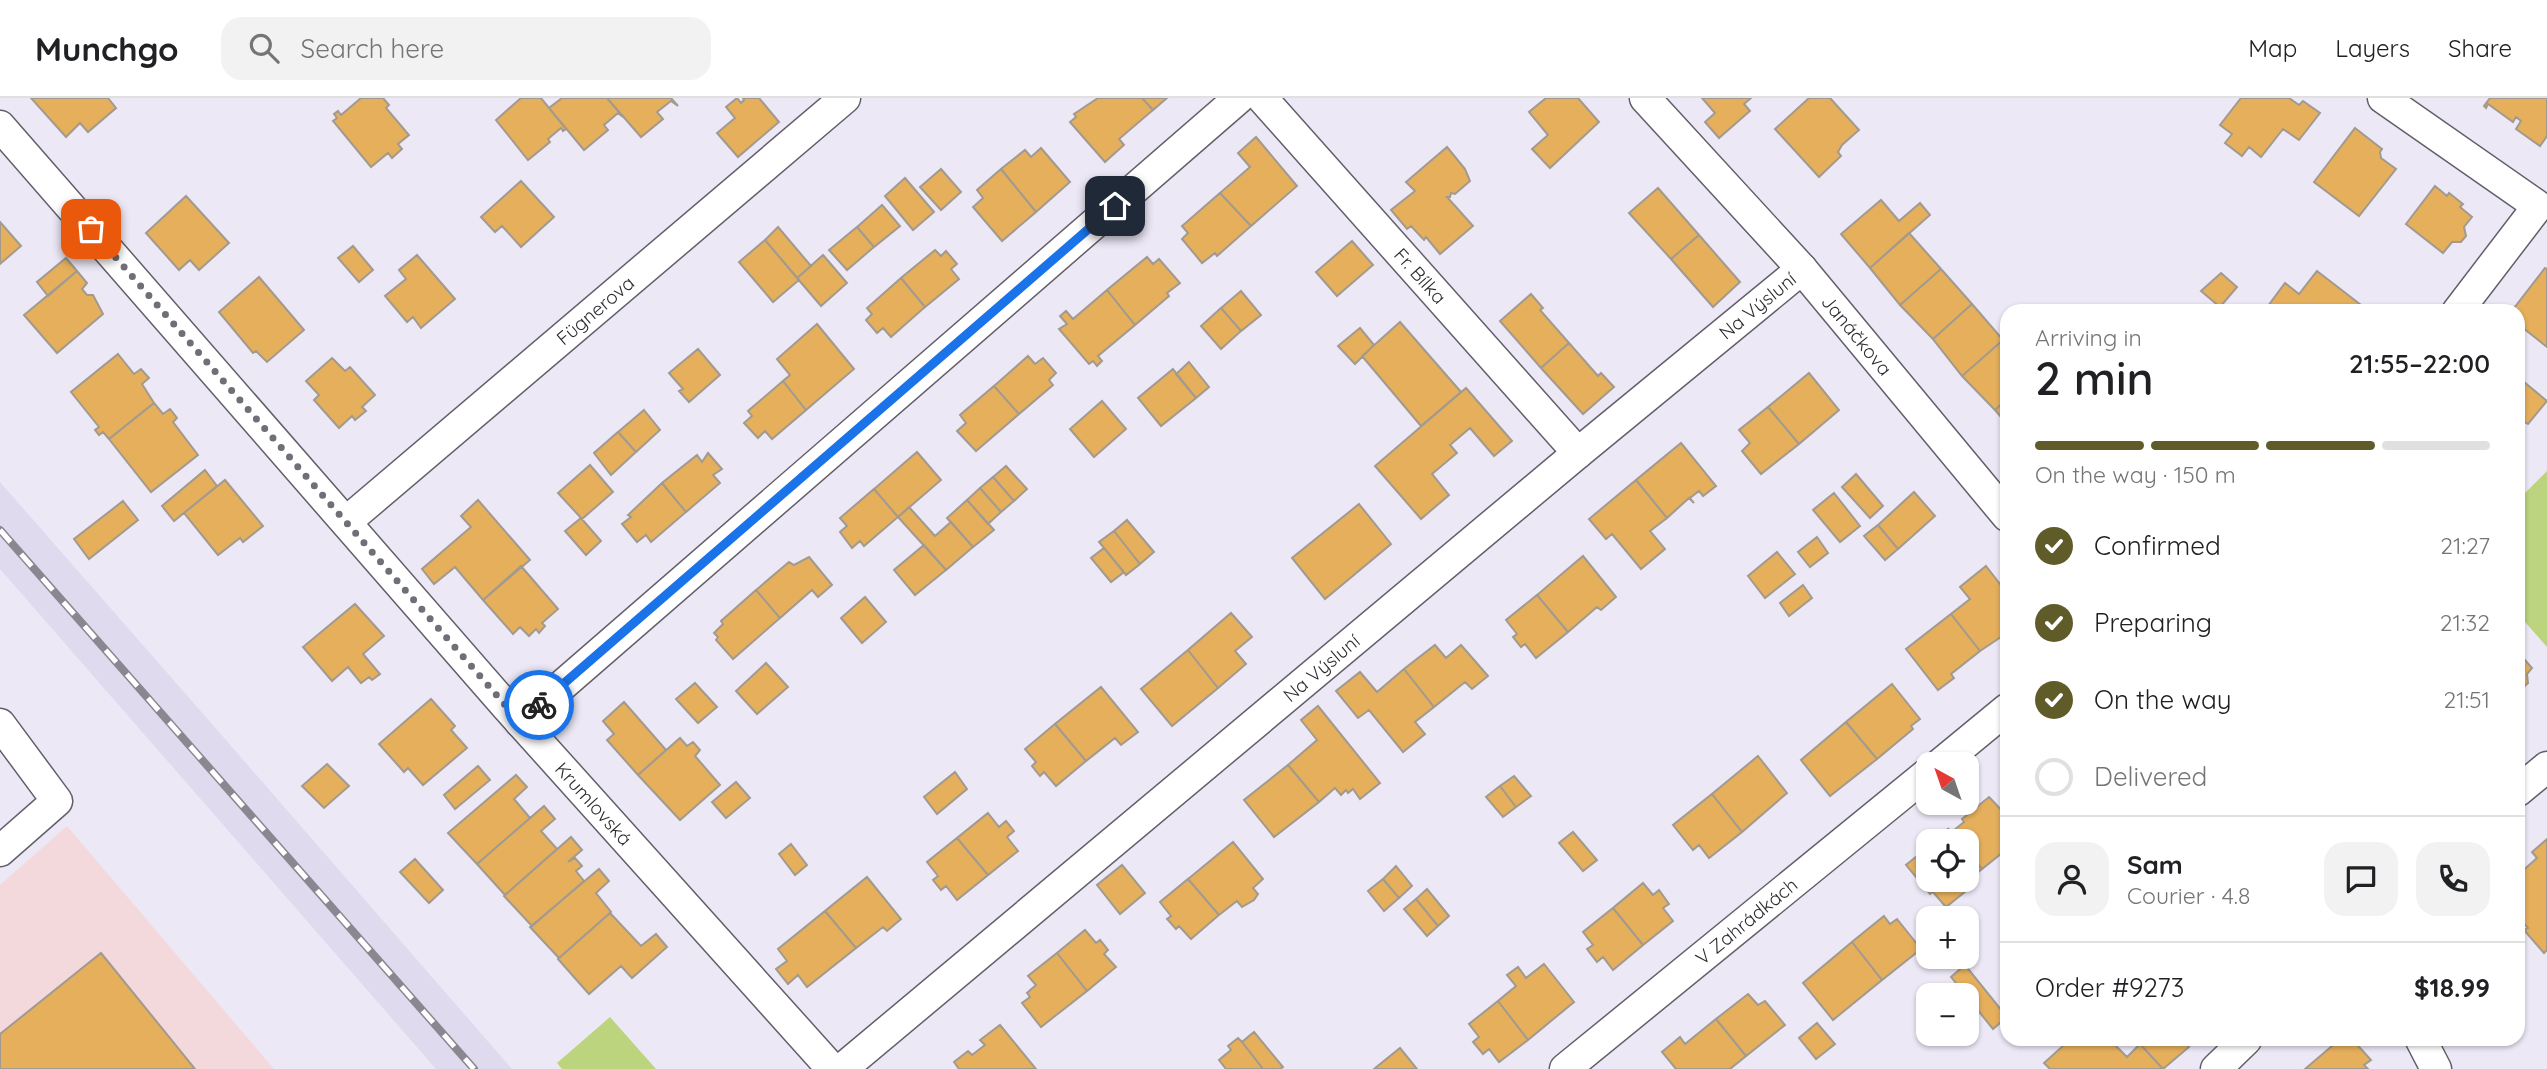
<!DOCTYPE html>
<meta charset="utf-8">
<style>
body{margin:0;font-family:Quicksand,sans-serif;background:#f2f2f2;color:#202124;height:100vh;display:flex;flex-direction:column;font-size:26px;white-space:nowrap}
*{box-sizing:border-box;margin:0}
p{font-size:23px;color:#757577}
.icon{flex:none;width:38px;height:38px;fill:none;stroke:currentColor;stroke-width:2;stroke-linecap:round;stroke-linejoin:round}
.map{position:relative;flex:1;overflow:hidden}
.details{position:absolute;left:2000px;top:206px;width:525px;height:742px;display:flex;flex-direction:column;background:#fff;border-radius:21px;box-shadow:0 2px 5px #0004}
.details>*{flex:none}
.needle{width:46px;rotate:320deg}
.buttons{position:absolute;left:1916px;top:654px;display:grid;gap:14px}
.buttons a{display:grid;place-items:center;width:63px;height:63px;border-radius:14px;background:#fff;box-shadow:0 2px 5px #0004;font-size:35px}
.pin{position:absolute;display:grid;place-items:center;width:60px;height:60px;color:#fff;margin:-30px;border-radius:14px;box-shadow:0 4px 10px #0006}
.courier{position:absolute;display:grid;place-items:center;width:70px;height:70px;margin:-35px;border:5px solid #1a73e8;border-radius:50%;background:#fff;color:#222;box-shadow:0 2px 9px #0007}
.headline em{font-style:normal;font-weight:600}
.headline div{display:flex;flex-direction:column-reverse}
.headline{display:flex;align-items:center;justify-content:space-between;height:119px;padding:0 35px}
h1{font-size:46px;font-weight:600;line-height:52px}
.bar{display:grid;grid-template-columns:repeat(4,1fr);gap:10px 7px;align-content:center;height:84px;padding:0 35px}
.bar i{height:9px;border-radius:5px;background:#e0e0e0}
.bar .selected{background:#605c29}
.bar p{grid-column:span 4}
.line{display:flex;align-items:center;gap:18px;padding:0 35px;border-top:2px solid #e0e0e0}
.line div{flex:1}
.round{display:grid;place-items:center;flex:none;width:74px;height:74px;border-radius:21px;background:#f2f2f2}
ol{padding:0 35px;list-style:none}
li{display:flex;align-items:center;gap:21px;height:77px}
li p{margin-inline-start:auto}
li .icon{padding:7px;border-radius:50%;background:#605c29;color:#fff;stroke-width:4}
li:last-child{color:#757577}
li i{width:38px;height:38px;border:4px solid #e0e0e0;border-radius:50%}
header{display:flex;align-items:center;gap:42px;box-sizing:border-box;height:98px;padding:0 35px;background:#fff;border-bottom:2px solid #e0e0e0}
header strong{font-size:33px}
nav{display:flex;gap:38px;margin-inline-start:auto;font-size:24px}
.search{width:490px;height:63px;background:#f2f2f2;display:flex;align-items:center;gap:18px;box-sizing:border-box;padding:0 24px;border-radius:21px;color:#757577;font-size:26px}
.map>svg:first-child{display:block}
.industrial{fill:#f4d9dc}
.built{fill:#e0daef}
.green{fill:#bbd47d}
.building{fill:#e5af5c;stroke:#a29a8e;stroke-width:2}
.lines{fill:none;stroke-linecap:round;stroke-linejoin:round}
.street-casing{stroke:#625f6a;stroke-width:33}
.street{stroke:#fff;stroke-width:30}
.rail-casing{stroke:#8a8790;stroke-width:8}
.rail{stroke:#fff;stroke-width:5;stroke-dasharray:16;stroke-linecap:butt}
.done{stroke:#706e76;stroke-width:7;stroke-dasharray:0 12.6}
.route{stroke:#1a73e8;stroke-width:9}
.labels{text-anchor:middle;stroke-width:6;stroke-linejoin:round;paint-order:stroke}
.street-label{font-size:19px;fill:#2e2c31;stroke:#fff}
</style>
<header>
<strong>Munchgo</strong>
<div class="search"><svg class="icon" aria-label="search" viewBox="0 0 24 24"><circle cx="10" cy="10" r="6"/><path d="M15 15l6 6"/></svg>Search here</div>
<nav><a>Map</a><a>Layers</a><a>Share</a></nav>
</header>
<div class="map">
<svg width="2547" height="971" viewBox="0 0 2547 971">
<rect width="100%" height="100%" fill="#ece8f6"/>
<path class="industrial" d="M67 728 274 971H0V787Z"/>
<path class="built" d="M0 384 205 618 512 971H436L0 471Z"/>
<path class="green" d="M2547 373V549L2518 516V402Z
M610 919 656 971H562L557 965Z"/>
<path class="building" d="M31 0H108L116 10 88 34 80 25 66 39Z
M361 0H383L389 7 386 10 409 37 398 46 402 51 392 60 388 55 371 69 333 23 337 20 334 16 338 13 341 17Z
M521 0H541L566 31 563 33 561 30 548 41 550 44 528 62 496 22Z
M562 0H607L623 19 618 15 604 27 608 32 584 52 549 10Z
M607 0H671L678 8 671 3 657 14 663 21 641 39Z
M737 0 741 5 744 2 743 0H759L779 24 738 59 717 35 735 20 726 9Z
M1098 0H1142L1153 12 1119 41 1124 47 1105 64 1070 24 1076 19 1074 16Z
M1142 0H1167L1153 12Z
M1546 0H1578L1599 24 1550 70 1532 51 1548 37 1529 14Z
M1702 0H1751L1744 6 1750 13 1719 40 1705 24 1715 15Z
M1809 0H1830L1859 32 1842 47 1838 54 1841 58 1819 79 1775 31Z
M2241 0H2289L2299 7 2303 3 2320 15 2299 42 2283 31 2261 59 2249 49 2242 58 2225 45 2232 36 2220 27Z
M2490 0H2547V38L2540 48 2516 31 2521 23 2516 19 2513 24 2488 6 2486 10 2484 8Z
M2355 30 2382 51 2380 54 2381 60 2396 71 2359 118 2314 84Z
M1256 39 1297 88 1251 128 1220 95 1250 69 1238 55Z
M1447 49 1465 71 1470 83 1455 96 1451 95 1450 99H1447L1473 128 1440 156 1426 139 1424 142 1411 128 1407 131 1391 112 1415 93 1406 84Z
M1041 50 1070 84 1036 114 1001 71 1025 52 1031 59Z
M941 71 961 94 941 112 920 89Z
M1001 71 1036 114 1002 143 973 109 983 100 977 92Z
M905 80 934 114 913 132 885 98Z
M521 83 554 119 521 149 502 128 495 134 481 119Z
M2435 88 2447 98 2449 95 2463 106 2460 109 2472 119 2464 129 2466 138 2461 144H2452L2443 155 2406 126Z
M1658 90 1699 137 1671 161 1629 115Z
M1220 95 1251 128 1217 158 1215 155 1202 165 1182 141 1188 135 1182 128Z
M186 98 229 145 199 172 190 162 179 172 146 135Z
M1881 102 1899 123 1920 105 1930 117 1870 170 1841 136Z
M882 107 900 128 874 149 857 129Z
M0 124 21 148 0 166Z
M778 129 811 168 797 180 765 142Z
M857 129 874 149 847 172 829 152Z
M1909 135 1941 171 1900 207 1870 170Z
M1699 137 1740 184 1713 209 1671 161Z
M765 142 799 182 773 204 739 164Z
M1352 143 1373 167 1337 198 1316 174Z
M353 148 373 172 359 184 338 160Z
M935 152 941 158 946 153 957 166 951 171 959 181 925 209 901 180Z
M417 157 455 201 421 230 413 219 407 224 385 198 406 181 399 172Z
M823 157 847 185 821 208 797 180Z
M1147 159 1153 166 1159 161 1180 185 1167 195 1169 198 1135 227 1107 192Z
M66 160 77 173 48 198 37 184Z
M2545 170 2547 171V249L2518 226V214H2511Z
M1941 171 1972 206 1933 241 1900 207Z
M77 173 87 185 82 191 87 197H93L103 216 57 255 24 217Z
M2317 173 2370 214 2265 212 2285 185 2299 196Z
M2221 175 2237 189 2220 209 2201 193Z
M259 179 304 232 267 264 256 253 253 255 219 214Z
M901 180 925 209 891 239 883 230 877 235 866 222 872 216 867 210Z
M1107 192 1135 227 1098 258 1102 263 1097 268 1093 263 1089 266 1059 231 1067 226 1060 218 1066 213 1073 221Z
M1241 193 1261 217 1241 233 1221 210Z
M1531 196 1543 210 1540 212 1569 245 1541 270 1500 223Z
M1972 206 2003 242 1962 278 1933 241Z
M1221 210 1241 233 1221 251 1201 228Z
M1400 224 1461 294 1421 328 1362 258Z
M817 226 854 271 806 312 783 283 790 277 777 261Z
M1360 230 1374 247 1355 266 1338 248Z
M2003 242 2007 247V301L1995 312 1962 278Z
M1569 245 1598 278 1601 275 1614 289 1583 316 1541 270Z
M698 251 720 277 689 304 679 293 683 291 669 275Z
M118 256 134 276 141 271 149 280 142 286 154 305 109 341 103 334 99 337 95 332 99 329 71 294Z
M1028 258 1035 266 1043 260 1056 275 1049 282 1053 287 1019 316 994 288Z
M332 260 345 273 350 269 375 297 362 309 366 313 355 322 352 318 339 330 314 302 319 297 306 283Z
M1189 264 1209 289 1196 300 1176 276Z
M1173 271 1196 300 1161 328 1138 300Z
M1809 275 1839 312 1799 346 1768 309Z
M2518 279 2547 303 2528 326 2518 320Z
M783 283 806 312 772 341 765 333 758 340 744 325 752 318 748 313Z
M994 288 1019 316 976 353 957 333 966 325 960 317Z
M1466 290 1512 343 1494 358 1470 330 1450 347 1457 355 1432 376 1449 397 1421 421 1375 368Z
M2007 301V326L1995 312Z
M1102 303 1126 331 1094 359 1070 331Z
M154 305 163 316 170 311 177 320 173 324 198 357 151 394 109 341Z
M1768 309 1799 346 1761 376 1742 353 1750 345 1739 332Z
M644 312 660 332 636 354 618 334Z
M618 334 636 354 611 377 594 355Z
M1681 345 1716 388 1703 398 1699 393 1690 400 1694 405 1689 400 1667 420 1636 382Z
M917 354 941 382 898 419 874 391Z
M708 355 722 371 713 377 720 385 686 414 662 385 697 357 702 364Z
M590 367 613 394 582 421 558 395Z
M1006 368 1027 391 1014 403 993 379Z
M205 372 217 388 174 423 162 408Z
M1856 376 1883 408 1870 420 1842 389Z
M993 379 1014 403 1001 414 980 390Z
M225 382 263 428 243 444 240 440 218 457 184 415Z
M1636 382 1667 420 1650 433 1665 451 1641 471 1612 436 1606 441 1589 421Z
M662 385 686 414 651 444 646 437 637 444 622 426 631 419 628 417Z
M980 390 1001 414 988 426 967 402Z
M874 391 898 419 864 448 860 443 852 450 840 434 847 428 840 420Z
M1914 394 1935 418 1898 451 1878 427Z
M1834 395 1860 428 1840 444 1813 412Z
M478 402 530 462 483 502 455 469 434 486 422 471 471 429 461 418Z
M967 402 994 432 973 449 947 420Z
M123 403 138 422 89 461 74 441Z
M1359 406 1391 446 1325 501 1292 460Z
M909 409 935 438 951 424 973 449 946 472 898 419Z
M581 420 601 443 586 457 565 433Z
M1127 422 1154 454 1140 466 1114 433Z
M1878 427 1898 451 1885 462 1864 438Z
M1114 433 1140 466 1126 477 1099 444Z
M1817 439 1828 455 1810 469 1798 454Z
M924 447 946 472 915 497 894 472Z
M1104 450 1124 474 1111 484 1091 460Z
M1777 454 1795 476 1765 500 1748 478Z
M1583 458 1616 499 1601 512 1597 509 1568 534 1537 497Z
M809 459 832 487 818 499 812 492 780 520 756 492 789 464 794 467Z
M521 468 558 511 542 525 545 528 539 535 536 531 529 538 520 529 513 536 483 502Z
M1986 468 2007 495V535L1980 553 1951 516 1970 501 1960 489Z
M1803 487 1812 500 1789 518 1780 505Z
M756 492 780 520 733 561 716 542 718 539 714 535 723 526 721 523Z
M1537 497 1568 534 1536 560 1525 546 1521 549 1513 539 1517 536 1506 522Z
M865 499 886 524 862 545 841 520Z
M355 506 384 538 363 556 380 576 372 582 369 579 361 585 348 569 332 583 303 549Z
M1231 515 1252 539 1235 553 1246 566 1218 590 1188 552Z
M1951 516 1980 553 1951 576 1954 580 1938 592 1906 551Z
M1435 547 1446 560 1461 547 1488 578 1472 591 1465 584 1434 609 1404 571Z
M1188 552 1218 590 1172 628 1141 591Z
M2518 554 2532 570 2527 576 2528 585 2521 591 2518 590Z
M766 565 788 589 757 616 736 593Z
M1404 571 1434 609 1415 624 1425 636 1403 654 1369 612 1358 620 1336 593 1360 574 1377 594Z
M695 585 717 609 698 625 676 601Z
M1892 586 1920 621 1911 628 1913 631 1877 661 1846 624Z
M1101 589 1138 634 1121 647 1115 640 1086 663 1055 626Z
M431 601 455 628 451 632 467 650 423 687 408 670 404 674 379 646Z
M624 604 666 652 638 677 607 642 614 636 603 623Z
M1318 608 1380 685 1360 701 1353 691 1348 695 1346 692 1341 697 1335 690 1319 704 1288 667 1317 642 1301 622Z
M1846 624 1877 661 1830 698 1801 662Z
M1055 626 1086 663 1056 688 1044 674 1040 678 1032 668 1036 664 1025 651Z
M680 640 687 648 693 644 700 652 695 658 720 687 680 722 638 677Z
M1758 658 1787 695 1742 734 1712 696Z
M327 666 349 688 324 710 302 688Z
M1288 667 1319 704 1274 739 1244 702Z
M478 668 490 682 455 711 444 697Z
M955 674 967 691 937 716 924 699Z
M516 677 527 689 514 701 530 720 477 766 448 735Z
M1514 678 1531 698 1516 709 1500 688Z
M736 684 750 700 726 720 712 704Z
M1500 688 1516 709 1503 719 1486 699Z
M1712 696 1742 734 1709 760 1699 747 1693 752 1673 727Z
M1989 699 2007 718V751L1982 771 1967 753V744H1959L1949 732 1953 733 1964 724 1962 721Z
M544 708 555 721 541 733 557 751 505 797 477 766Z
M988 715 999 729 1006 723 1014 733 1007 739 1018 753 988 777 957 740Z
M1948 730 1949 732 1959 744H1939L1950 735Z
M1573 734 1597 762 1583 773 1559 745Z
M571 739 582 752 568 764 575 760 582 768 576 773 584 783 532 828 504 798Z
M957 740 988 777 957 802 946 788 941 792 933 782 938 778 927 764Z
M2547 741V852L2544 855 2524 832 2528 830 2518 819V777L2537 760 2532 754Z
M1233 744 1263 781 1253 790 1258 796 1254 802 1242 809 1237 803 1219 817 1188 781Z
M791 746 807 767 795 777 779 756Z
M1928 749V782H1967V753L1982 771 1967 783 1971 789 1946 809 1933 794 1930 796 1906 767Z
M415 761 443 792 429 805 400 774Z
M1122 767 1145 795 1120 816 1097 787Z
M1396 768 1412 788 1399 800 1383 781Z
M599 771 609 783 596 795 611 814 559 860 530 829Z
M867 779 901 821 887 833 883 829 856 850 825 813Z
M1188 781 1219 817 1191 841 1179 828 1176 831 1167 821 1171 818 1160 804Z
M1383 781 1399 800 1384 813 1368 793Z
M1643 785 1653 797 1659 792 1669 806 1663 810 1673 823 1643 847 1613 810Z
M1427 791 1449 818 1438 828 1416 801Z
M1416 801 1438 828 1427 838 1404 811Z
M1613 810 1643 847 1613 872 1603 859 1597 864 1587 851 1593 847 1583 834Z
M825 813 856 850 807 889 798 877 788 886 776 871 787 863 778 851Z
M610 815 641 848 656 836 667 849 632 880 621 868 589 896 558 861Z
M1884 818 1890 826 1897 821 1921 851 1882 882 1852 844Z
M1085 832 1096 845 1100 842 1108 852 1104 856 1116 869 1087 893 1057 855Z
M1852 844 1882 882 1833 922 1803 885Z
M101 855 195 971H0V936Z
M1057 855 1087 893 1041 929 1022 905 1030 899 1027 895 1036 887 1028 878Z
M1544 866 1574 904 1528 942 1498 903 1516 888 1507 877 1518 869 1526 880Z
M1965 867 2007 919 1993 931 1951 879Z
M1748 896 1758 907 1765 903 1785 927 1746 958 1716 921Z
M1498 903 1528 942 1499 964 1489 951 1483 956 1473 944 1479 939 1469 926Z
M1716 921 1746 958 1730 971H1676L1662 954 1680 939 1685 946Z
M1817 925 1835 946 1816 961 1799 940Z
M1000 927 1036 971H959L954 964 968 953 972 957 985 947 980 942Z
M1254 934 1283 969 1280 971H1263L1242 944Z
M1238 940 1242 944 1263 971H1226L1219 962 1231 952 1228 948Z
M2059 942H2110L2127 959 2140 946 2163 971H2050L2044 965 2064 947Z
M2145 942H2182L2189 949 2163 971 2140 946Z
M2339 942H2353L2371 962 2364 967 2368 971H2305Z
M1400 950 1417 971H1374Z"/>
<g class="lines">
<defs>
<g id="street">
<path id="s1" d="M1262 0 1578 355"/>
<path id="s2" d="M1645 0 1802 171 2007 418"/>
<path d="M2383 0 2538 108 2457 214"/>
<path id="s3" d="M0 28 505 607 832 971"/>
<path id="s4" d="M346 424 845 0"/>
<path d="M520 624 1239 0"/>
<path d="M0 626 57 703 0 753"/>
<path d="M1939 667 2007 611"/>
<path d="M2518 693 2547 669"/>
<path d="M2421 942 2436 971"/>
<path id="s5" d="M842 971 1578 355 1802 171"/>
<path id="s6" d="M1565 971 1928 675"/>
<path d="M2216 971 2246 942"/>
</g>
</defs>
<use href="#street" class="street-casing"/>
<use href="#street" class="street"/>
<defs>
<path id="rail" d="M0 432 474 971"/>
</defs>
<use href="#rail" class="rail-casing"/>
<use href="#rail" class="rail"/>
</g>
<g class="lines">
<path class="done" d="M91 131 520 624 539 607"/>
<path class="route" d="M539 607 1115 108"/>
</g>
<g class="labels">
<g class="street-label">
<text dy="7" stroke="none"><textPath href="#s1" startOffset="238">Fr. Bílka</textPath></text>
<text dy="7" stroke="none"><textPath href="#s5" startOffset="1192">Na Výsluní</textPath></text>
<text dy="7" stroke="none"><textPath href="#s4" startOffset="327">Fügnerova</textPath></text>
<text dy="7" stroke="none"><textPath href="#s2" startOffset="318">Janáčkova</textPath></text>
<text dy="7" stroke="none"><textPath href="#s5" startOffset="625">Na Výsluní</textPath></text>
<text dy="7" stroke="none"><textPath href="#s3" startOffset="901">Krumlovská</textPath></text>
<text dy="7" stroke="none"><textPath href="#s6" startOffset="234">V Zahrádkách</textPath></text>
</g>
</g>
</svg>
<div class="buttons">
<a><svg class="needle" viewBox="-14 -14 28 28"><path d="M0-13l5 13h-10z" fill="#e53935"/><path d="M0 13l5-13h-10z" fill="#757577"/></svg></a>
<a><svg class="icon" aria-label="locate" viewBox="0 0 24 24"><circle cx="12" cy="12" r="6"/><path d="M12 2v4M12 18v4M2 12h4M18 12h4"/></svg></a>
<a>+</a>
<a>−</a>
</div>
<div class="pin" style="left:91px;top:131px;background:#ea580c"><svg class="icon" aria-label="bag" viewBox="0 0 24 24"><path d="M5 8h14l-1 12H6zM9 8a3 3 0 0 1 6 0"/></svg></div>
<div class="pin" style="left:1115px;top:108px;background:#1f2937"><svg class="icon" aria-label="home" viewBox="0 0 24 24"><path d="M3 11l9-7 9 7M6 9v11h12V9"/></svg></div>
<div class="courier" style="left:539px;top:607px"><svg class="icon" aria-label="bike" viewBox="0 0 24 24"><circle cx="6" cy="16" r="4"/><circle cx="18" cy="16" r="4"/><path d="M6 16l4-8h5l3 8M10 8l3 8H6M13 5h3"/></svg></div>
<section class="details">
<div class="headline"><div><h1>2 min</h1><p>Arriving in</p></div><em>21:55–22:00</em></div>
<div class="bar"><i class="selected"></i><i class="selected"></i><i class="selected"></i><i></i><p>On the way · 150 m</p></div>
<ol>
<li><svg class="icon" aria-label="check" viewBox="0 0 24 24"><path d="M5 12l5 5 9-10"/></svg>Confirmed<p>21:27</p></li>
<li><svg class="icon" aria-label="check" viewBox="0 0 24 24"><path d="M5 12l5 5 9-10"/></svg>Preparing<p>21:32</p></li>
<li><svg class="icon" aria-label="check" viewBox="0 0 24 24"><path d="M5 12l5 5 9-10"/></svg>On the way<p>21:51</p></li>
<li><i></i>Delivered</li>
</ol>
<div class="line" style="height:126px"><a class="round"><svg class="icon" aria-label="person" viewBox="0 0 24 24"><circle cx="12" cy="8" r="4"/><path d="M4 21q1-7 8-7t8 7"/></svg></a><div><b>Sam</b><p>Courier · 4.8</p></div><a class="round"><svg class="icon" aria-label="chat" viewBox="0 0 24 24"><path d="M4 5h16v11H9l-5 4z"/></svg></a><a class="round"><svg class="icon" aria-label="phone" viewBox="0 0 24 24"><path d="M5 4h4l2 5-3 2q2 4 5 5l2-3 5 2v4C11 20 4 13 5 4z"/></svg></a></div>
<div class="line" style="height:91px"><div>Order #9273</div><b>$18.99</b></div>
</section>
</div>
